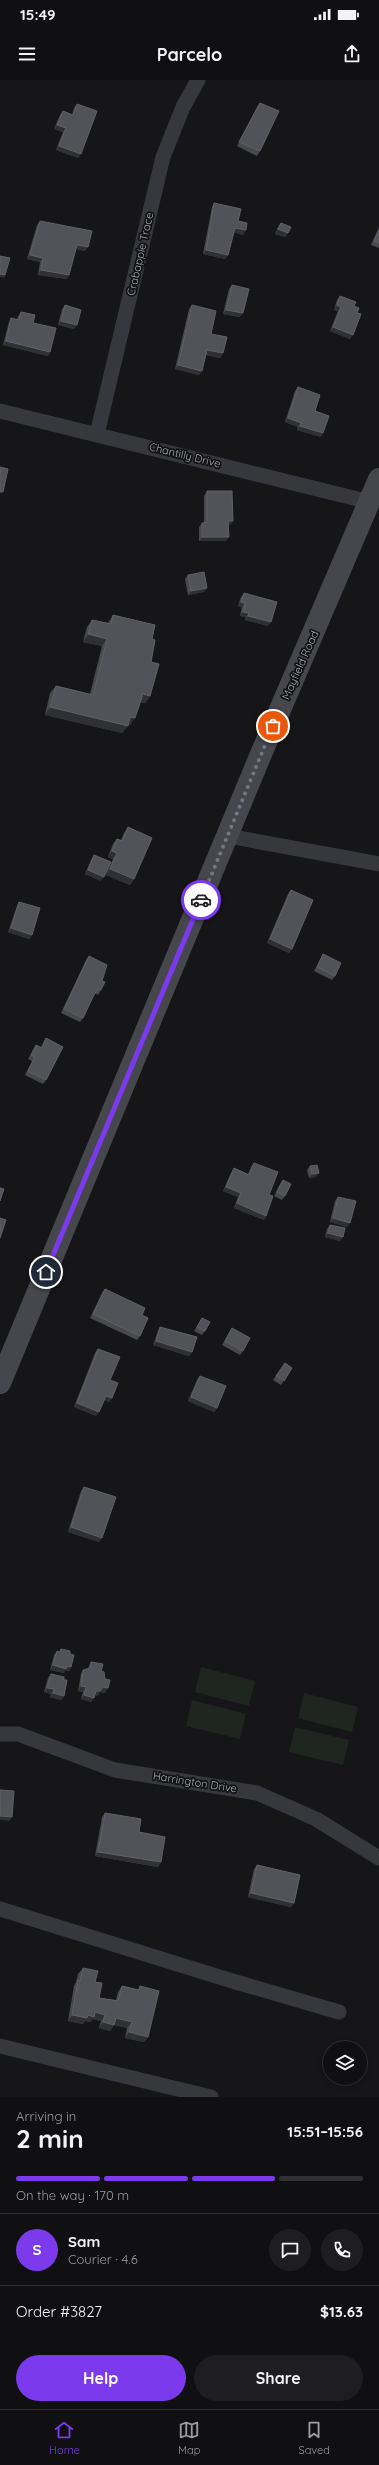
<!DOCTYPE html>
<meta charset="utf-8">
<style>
body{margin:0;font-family:Quicksand,sans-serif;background:#1e1e20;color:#f1f3f6;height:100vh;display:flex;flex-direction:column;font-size:15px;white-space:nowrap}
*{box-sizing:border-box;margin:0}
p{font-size:13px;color:#9c9d9f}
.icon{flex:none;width:22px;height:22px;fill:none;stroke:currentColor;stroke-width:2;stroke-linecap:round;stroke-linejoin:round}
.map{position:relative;height:2017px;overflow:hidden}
.side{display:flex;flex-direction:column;background:#101012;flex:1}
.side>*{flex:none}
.buttons{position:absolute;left:323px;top:1961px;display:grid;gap:8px}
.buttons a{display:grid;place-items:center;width:44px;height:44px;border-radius:50%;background:#101012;box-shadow:0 2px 6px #0003,0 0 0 1px #303032;font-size:20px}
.pin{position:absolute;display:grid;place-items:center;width:34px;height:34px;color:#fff;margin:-17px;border:2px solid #fff;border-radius:50%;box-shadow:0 1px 4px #0007}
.courier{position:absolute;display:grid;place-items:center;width:40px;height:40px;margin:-20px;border:3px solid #7c3aed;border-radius:50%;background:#fff;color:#222;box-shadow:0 1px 5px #0007}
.headline em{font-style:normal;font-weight:700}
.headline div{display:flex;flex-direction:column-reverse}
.headline{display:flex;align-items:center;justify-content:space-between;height:68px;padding:0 16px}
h1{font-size:26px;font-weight:700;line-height:30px}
.bar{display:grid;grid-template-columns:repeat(4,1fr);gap:6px 4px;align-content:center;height:48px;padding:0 16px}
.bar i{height:5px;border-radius:3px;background:#303032}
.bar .selected{background:#7c3aed}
.bar p{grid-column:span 4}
.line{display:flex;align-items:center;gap:10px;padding:0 16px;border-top:1px solid #303032}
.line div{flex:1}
.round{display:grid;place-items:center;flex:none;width:42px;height:42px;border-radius:21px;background:#1e1e20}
.action{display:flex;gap:8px;margin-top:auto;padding:8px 16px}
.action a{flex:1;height:46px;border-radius:24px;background:#7c3aed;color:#fff;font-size:16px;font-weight:700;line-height:46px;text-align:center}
.action a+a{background:#1e1e20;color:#f1f3f6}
.status{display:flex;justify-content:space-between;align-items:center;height:28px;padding:0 20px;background:#101012;direction:ltr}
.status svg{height:11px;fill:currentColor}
header{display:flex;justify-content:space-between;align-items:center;height:52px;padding:0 16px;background:#101012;font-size:18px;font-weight:700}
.tabs{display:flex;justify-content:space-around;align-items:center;height:56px;border-top:1px solid #303032;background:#101012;font-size:11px;color:#9c9d9f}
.tabs a{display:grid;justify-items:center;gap:2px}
.tabs .selected{color:#7c3aed}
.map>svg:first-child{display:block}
.green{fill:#1e261f}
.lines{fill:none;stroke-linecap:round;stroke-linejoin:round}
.street{stroke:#37383d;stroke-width:15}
.secondary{stroke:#45474d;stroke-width:22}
.wall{fill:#47494d}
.shaded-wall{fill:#2f3033}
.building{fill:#525359;stroke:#5f6168}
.done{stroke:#757880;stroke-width:4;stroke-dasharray:0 7.2}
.route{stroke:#7c3aed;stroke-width:5}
.labels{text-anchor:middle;stroke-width:3.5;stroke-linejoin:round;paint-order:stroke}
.street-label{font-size:11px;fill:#a8adb8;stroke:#111113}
</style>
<div class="status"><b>15:49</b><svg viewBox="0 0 49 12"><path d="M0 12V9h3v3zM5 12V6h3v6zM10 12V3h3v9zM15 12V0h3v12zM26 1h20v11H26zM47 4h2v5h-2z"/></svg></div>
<header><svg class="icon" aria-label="menu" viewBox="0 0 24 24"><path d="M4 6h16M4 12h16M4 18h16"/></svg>Parcelo<svg class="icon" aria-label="share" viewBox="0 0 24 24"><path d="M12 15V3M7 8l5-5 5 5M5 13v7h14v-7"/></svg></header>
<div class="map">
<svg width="379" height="2017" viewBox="0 0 379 2017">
<rect width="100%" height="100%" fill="#161618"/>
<path class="green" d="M201 1587 255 1601 249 1626 195 1612Z
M304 1613 358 1627 352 1652 298 1638Z
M192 1620 246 1634 240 1659 186 1646Z
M295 1647 349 1660 343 1685 289 1672Z"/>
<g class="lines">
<path class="street" d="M0 331 370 422
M97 354 163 77 183 27 198 0
M228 756 379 784
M0 1654H18L115 1690 257 1713 316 1739 379 1778
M0 1829 229 1900 339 1932
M0 1966 211 2017"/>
<path class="secondary" d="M0 1303 261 674 379 399"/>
</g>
<path class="wall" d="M260 23V71L257 76 237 66 257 27Z
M77 24 78 78 56 70 63 52 54 49 60 35 63 31 72 35 74 28Z
M214 123 238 141 243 155 234 152 228 175 225 179 203 174 212 127Z
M40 141 85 171 76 169 67 199 38 195 40 182 27 179 37 145Z
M281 143 288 153 285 157 275 154 278 147Z
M379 147V168L371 165Z
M232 205 240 237 223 234 229 209Z
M340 216 354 226 350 259 330 251 338 231 334 230 337 220Z
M65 225 74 249 58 245 62 229Z
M192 225 211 254 223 273 220 278 206 275 199 295 175 289 189 229Z
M21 232 33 243 50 272 48 276 3 265 9 242 11 238 17 239 18 236Z
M298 307 315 331 321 357 297 350 298 347 285 342 295 311Z
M207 411 230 445H228L226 461H199V447L202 443H204V416Z
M188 495 207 508 204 512 188 515 185 499Z
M244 513 268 546 245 540 246 537 240 536 242 527 238 526 241 517Z
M113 535 152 559 150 616 145 623 140 622 130 645H128L122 653 45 635 50 613 56 606 90 614 102 566 83 562 87 547 92 540 108 543Z
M128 747 134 799 130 805 106 795 113 779 108 777 113 764 117 759 121 760 124 753Z
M94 775 101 801 85 794 91 780Z
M291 810 292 869 289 873 267 863 288 814Z
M19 822 32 855 29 859 8 852 17 826Z
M323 874 335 896 332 900 314 891 321 878Z
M89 876 102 901 101 910 98 915 95 913 93 916 83 938 80 942 61 933 86 880Z
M46 958V1000L43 1004 25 995 32 981 28 979 34 969 36 965 41 967Z
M254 1083 269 1115 266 1136 264 1140 234 1128 238 1117 223 1111 231 1093 234 1088 248 1094 251 1087Z
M310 1086 316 1097 309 1098 307 1090Z
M283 1100 285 1116 282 1120 274 1116 280 1104Z
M338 1117 347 1147 330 1142 335 1121Z
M330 1145 343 1157 340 1161 325 1157 327 1149Z
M105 1209 142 1235 140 1256 137 1260 90 1238 102 1213Z
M202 1238 205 1251 202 1255 194 1251Z
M160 1247 192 1272 189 1276 153 1265 158 1251Z
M232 1248 243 1271 240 1275 222 1265Z
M98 1269 110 1300 112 1318 109 1322 104 1320 96 1336 74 1327 95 1273Z
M285 1283 292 1288 281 1305 273 1300Z
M200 1296 217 1328 214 1332 188 1321 197 1300Z
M84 1407 99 1462 68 1452 81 1411Z
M61 1569 70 1574 71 1587 69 1591 65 1590 64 1593 50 1590 54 1575 57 1571 59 1572Z
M91 1582 101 1591 105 1613 100 1612 97 1616 95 1615 91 1622 81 1619 83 1612 78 1611 81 1594 83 1590 88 1589 89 1586Z
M51 1594 64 1600V1616L61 1620 50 1617 51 1614 44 1612 48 1598Z
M105 1733 139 1752 161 1782 158 1787 95 1776 102 1737Z
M257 1785 294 1823 291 1827 248 1817 254 1789Z
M83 1888 95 1902 99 1918 116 1920 118 1912 122 1906 138 1910 140 1906 148 1957 144 1962 125 1958 127 1948 114 1945 110 1951 99 1948 101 1941 93 1939 90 1942 85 1941 83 1944 68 1941 74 1906 76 1902 78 1894Z"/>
<path class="shaded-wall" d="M57 45 66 48 63 52 54 49Z
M59 66 81 74 78 78 56 70Z
M235 148 246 150 243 155 232 152Z
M278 149 288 153 285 157 275 154Z
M77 165 88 167 85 171 74 169Z
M206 170 228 175 225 179 203 174Z
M30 175 43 178 40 182 27 179Z
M41 190 69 195 67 199 38 195Z
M0 194 5 195 4 198 0 197Z
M337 225 341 227 338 231 334 230Z
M226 230 243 233 240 237 223 234Z
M61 241 77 245 74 249 58 245Z
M333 247 353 255 350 259 330 251Z
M6 261 50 272 48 276 3 265Z
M207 270 223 273 220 278 204 274Z
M178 285 202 291 199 295 175 289Z
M288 338 301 343 298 347 285 342Z
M300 346 323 353 321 357 297 350Z
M228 441H233L230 445 225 446Z
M202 457H229L226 461H199Z
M207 508 204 512 188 515 191 511Z
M241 522 245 523 242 527 238 526Z
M243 532 249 533 246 537 240 536Z
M248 536 271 542 268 546 245 540Z
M88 554 107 559 102 566 83 562Z
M143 614 150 616 145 623 138 621Z
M50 627 128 646 122 653 45 635Z
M130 637 135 638 130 645H125Z
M112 771 117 773 113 779 108 777Z
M110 789 134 799 130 805 106 795Z
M88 790 104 797 101 801 85 794Z
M11 848 32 855 29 859 8 852Z
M270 859 292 869 289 873 267 863Z
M319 1093 316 1097 309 1098 312 1094Z
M226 1107 241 1113 238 1117 223 1111Z
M237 1123 266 1136 264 1140 234 1128Z
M333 1138 350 1143 347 1147 330 1142Z
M328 1153 343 1157 340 1161 325 1157Z
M156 1261 192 1272 189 1276 153 1265Z
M106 1316 112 1318 109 1322 103 1320Z
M191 1317 217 1328 214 1332 188 1321Z
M77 1323 99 1332 96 1336 74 1327Z
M71 1447 102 1458 99 1462 68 1452Z
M53 1585 67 1586 71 1587 69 1591 65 1590 64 1593 50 1590Z
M81 1606 86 1607 83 1612 78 1611Z
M103 1607 108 1608 105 1613 100 1612 97 1616 93 1615 96 1611Z
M47 1608 54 1609 51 1614 44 1612Z
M53 1613 64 1616 61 1620 50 1617Z
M84 1615 94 1618 91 1622 81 1619Z
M0 1736 12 1737 9 1741 0 1740Z
M98 1772 161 1782 158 1787 95 1776Z
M251 1813 294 1823 291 1827 248 1817Z
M95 1932 105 1935 101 1941 93 1939 90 1942 85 1941 83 1944 68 1941 72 1935Z
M116 1938 132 1942 127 1948 112 1944Z
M103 1942 114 1945 110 1951 99 1948Z
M129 1952 148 1957 144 1962 125 1958Z"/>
<path class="building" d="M260 23 279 31 260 71 239 62Z
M77 24 97 31 81 74 59 66 66 48 57 45 63 31 73 35Z
M214 123 241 129 238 141 247 143 246 150 235 148 228 175 206 170Z
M40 141 92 151 88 167 77 165 69 195 41 190 43 178 30 175Z
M281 143 291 147 288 153 278 149Z
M379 150V163L374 161Z
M0 176 10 178 5 195 0 194Z
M232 205 249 209 243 233 226 230Z
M340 216 356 222 354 226 359 228 357 233 361 234 353 255 333 247 341 227 337 225Z
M65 225 81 230 77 245 61 241Z
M192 225 216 231 211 254 227 257 223 273 207 270 202 291 178 285Z
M21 232 35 235 33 243 56 248 50 272 6 261 11 238 19 240Z
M298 307 320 315 315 331 329 336 323 353 300 346 301 343 288 338Z
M0 387 8 389 3 412H0Z
M207 411H232L233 441H228L229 457H202V443L207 442Z
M204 492 207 508 191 511 188 495Z
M244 513 277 522 271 542 248 536 249 533 243 532 245 523 241 522Z
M113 535 155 545 152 559 155 560 151 582 159 584 150 616 143 614 135 638 130 637 128 646 50 627 56 606 93 615 107 559 88 554 92 540 111 544Z
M128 747 152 758 134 799 110 789 117 773 112 771 117 759 122 761Z
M94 775 111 782 104 797 88 790Z
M291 810 313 820 292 869 270 859Z
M19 822 40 828 32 855 11 848Z
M323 874 341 883 335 896 317 887Z
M89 876 107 885 102 901 105 902 101 910 98 909 94 915 83 938 64 929Z
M46 958 63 967 46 1000 28 991 35 977 31 975 36 965 42 968Z
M254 1083 278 1092 269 1115 273 1116 266 1136 237 1123 241 1113 226 1107 234 1088 249 1095Z
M317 1085 319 1093 312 1094 310 1086Z
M283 1100 291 1104 285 1116 277 1112Z
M0 1108 4 1109 0 1121Z
M338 1117 356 1121 350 1143 333 1138Z
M0 1138 6 1140 0 1158Z
M330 1145 345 1148 343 1157 328 1153Z
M105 1209 145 1228 142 1235 148 1238 140 1256 93 1234Z
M202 1238 210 1242 205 1251 197 1247Z
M160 1247 197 1257 192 1272 156 1261Z
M232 1248 250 1258 243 1271 225 1261Z
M98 1269 120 1277 110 1300 118 1303 112 1318 106 1316 99 1332 77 1323Z
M285 1283 292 1288 284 1301 276 1296Z
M200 1296 226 1306 217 1328 191 1317Z
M84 1407 116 1417 102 1458 71 1447Z
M61 1569 70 1571V1574L74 1575 71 1587 67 1586 66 1589 53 1585 57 1571 60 1572Z
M91 1582 103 1584 101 1591 104 1592 105 1599 110 1600 108 1608 103 1607 100 1611H96L94 1618 84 1615 86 1607 81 1606 83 1590 90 1588Z
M51 1594 64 1597V1600H67L64 1616 53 1613 54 1609 47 1608Z
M0 1710 14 1711 12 1737 0 1736Z
M105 1733 141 1739 139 1752 165 1757 161 1782 98 1772Z
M257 1785 300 1795 294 1823 251 1813Z
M83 1888 98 1891 95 1902 102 1903 99 1918 118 1921 122 1906 139 1910 140 1906 159 1911 148 1957 129 1952 132 1942 116 1938 114 1945 103 1942 105 1935 95 1932 94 1937 88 1935 87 1938 72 1935 78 1900 80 1901Z"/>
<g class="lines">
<path class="done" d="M201 820 273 646"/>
<path class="route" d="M46 1192 201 820"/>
</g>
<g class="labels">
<g class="street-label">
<text transform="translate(140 174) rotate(-77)" y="4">Crabapple Trace</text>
<text transform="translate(185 375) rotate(14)" y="4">Chantilly Drive</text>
<text transform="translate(300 585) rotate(-66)" y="4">Mayfield Road</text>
<text transform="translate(195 1702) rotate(9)" y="4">Harrington Drive</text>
</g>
</g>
</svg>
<div class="buttons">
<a><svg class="icon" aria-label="layers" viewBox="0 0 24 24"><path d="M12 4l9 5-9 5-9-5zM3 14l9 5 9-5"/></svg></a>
</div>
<div class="pin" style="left:273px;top:646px;background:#ea580c"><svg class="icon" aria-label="bag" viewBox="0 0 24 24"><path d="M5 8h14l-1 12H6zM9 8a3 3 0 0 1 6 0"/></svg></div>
<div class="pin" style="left:46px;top:1192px;background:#1f2937"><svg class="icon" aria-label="home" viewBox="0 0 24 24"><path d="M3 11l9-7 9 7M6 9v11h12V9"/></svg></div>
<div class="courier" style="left:201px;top:820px"><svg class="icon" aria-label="car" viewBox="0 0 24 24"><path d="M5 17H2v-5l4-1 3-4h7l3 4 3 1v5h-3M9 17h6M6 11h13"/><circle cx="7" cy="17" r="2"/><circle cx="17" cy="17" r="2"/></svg></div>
</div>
<section class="side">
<div class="headline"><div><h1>2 min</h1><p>Arriving in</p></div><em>15:51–15:56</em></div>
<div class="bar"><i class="selected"></i><i class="selected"></i><i class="selected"></i><i></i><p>On the way · 170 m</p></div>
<div class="line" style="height:72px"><b class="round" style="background:#7c3aed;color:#fff">S</b><div><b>Sam</b><p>Courier · 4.6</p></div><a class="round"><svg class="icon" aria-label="chat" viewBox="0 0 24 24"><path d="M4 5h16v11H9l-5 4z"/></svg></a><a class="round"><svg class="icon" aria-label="phone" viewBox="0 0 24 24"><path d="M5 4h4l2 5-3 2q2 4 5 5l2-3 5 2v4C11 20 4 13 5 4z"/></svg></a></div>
<div class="line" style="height:52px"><div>Order #3827</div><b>$13.63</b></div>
<div class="action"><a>Help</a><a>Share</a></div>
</section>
<nav class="tabs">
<a class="selected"><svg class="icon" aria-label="home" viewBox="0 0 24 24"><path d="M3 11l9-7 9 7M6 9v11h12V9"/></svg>Home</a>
<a><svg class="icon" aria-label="map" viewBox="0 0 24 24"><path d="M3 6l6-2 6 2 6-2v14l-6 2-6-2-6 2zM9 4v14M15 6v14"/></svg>Map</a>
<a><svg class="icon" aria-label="saved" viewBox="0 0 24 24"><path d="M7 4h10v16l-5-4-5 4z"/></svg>Saved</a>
</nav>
